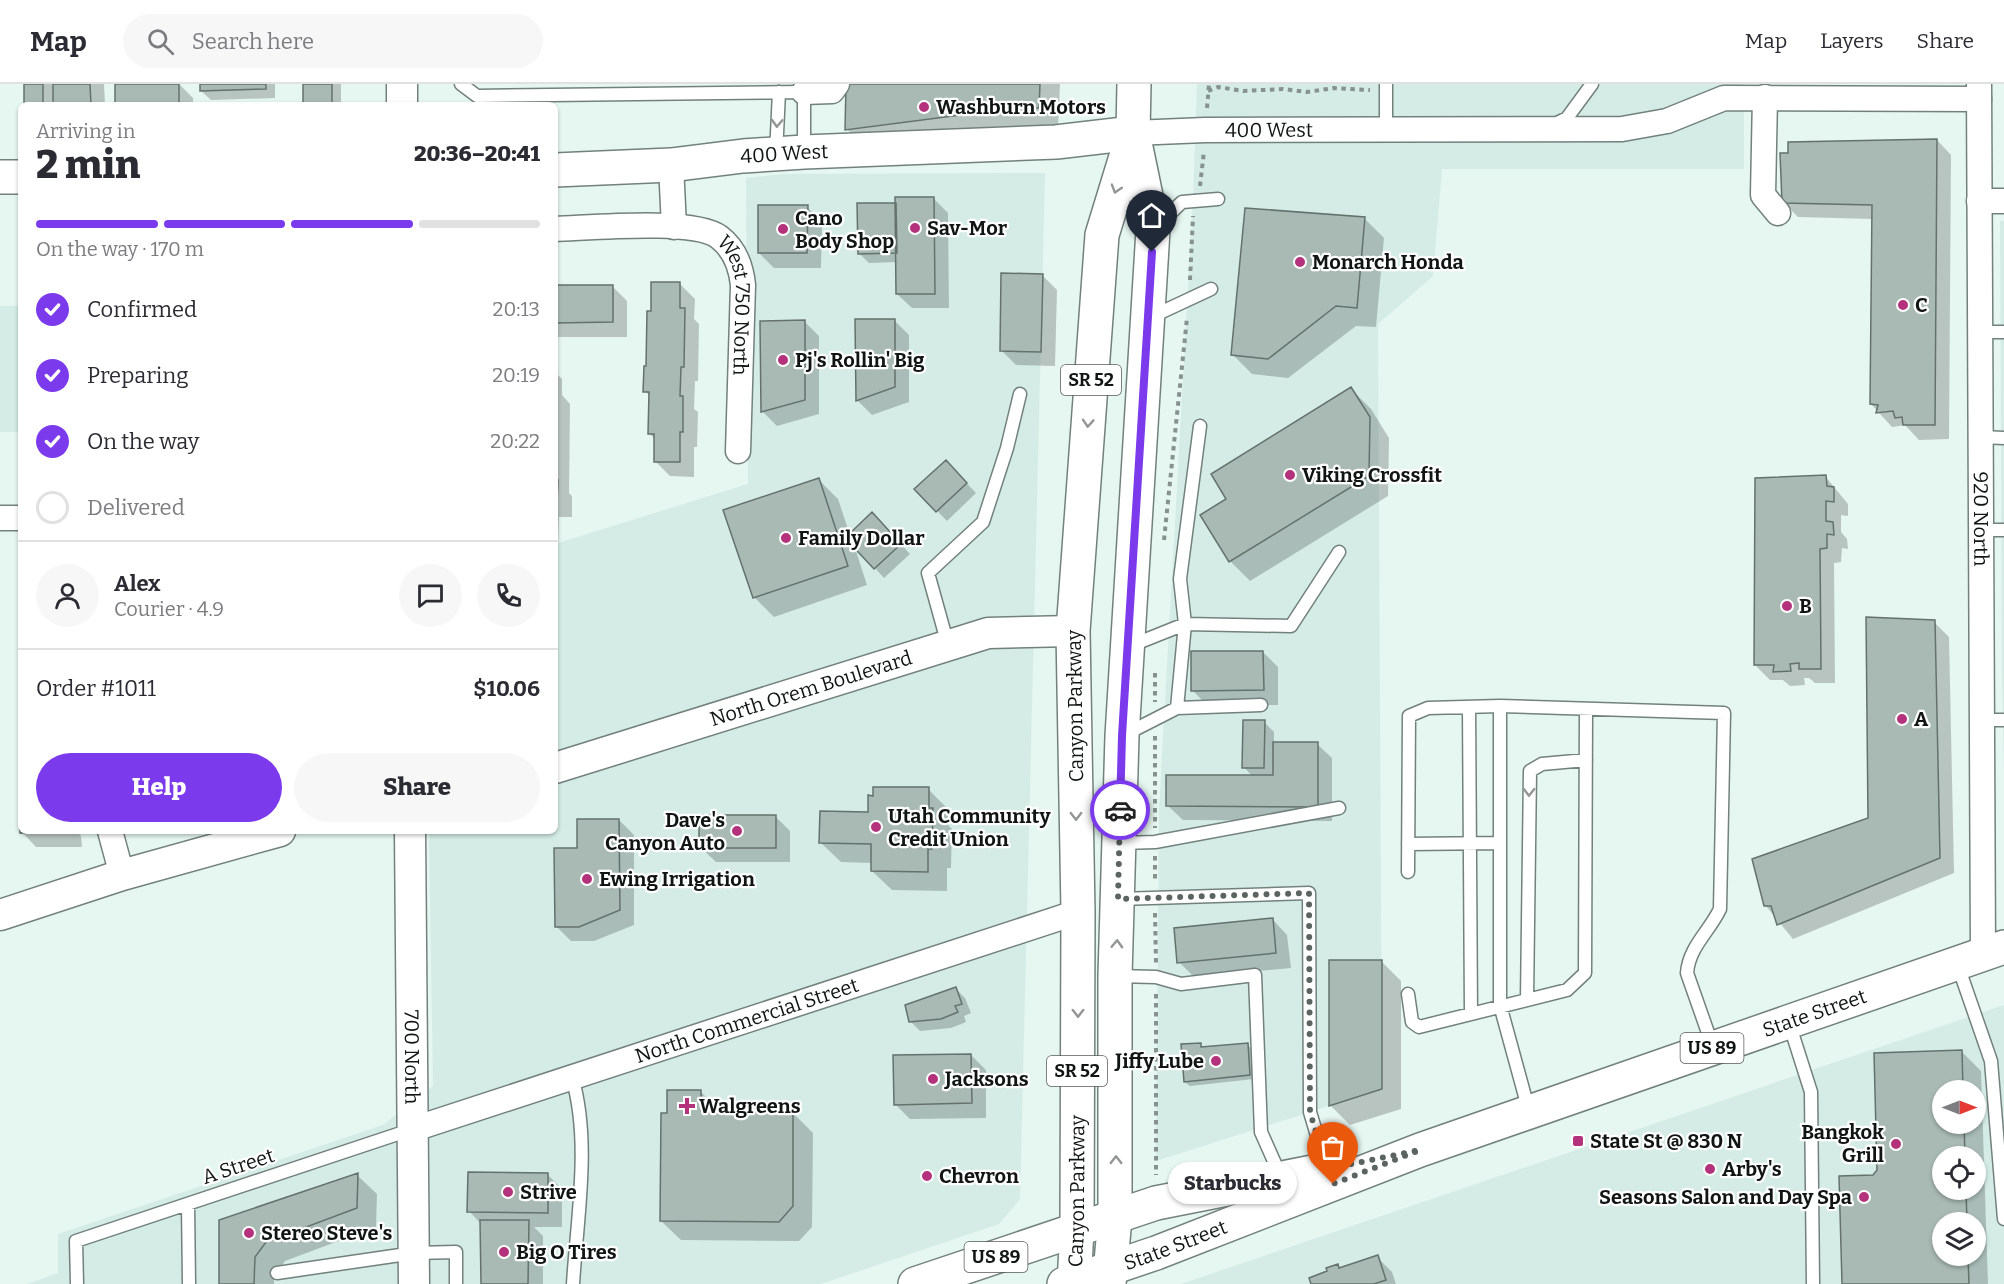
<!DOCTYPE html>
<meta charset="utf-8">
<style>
body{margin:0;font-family:Bitter,serif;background:#f7f7f7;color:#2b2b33;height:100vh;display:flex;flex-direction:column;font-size:22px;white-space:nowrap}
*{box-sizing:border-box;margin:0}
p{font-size:20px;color:#7c7c81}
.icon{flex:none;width:33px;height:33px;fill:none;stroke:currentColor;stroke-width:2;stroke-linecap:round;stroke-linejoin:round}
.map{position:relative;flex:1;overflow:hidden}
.drawer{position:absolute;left:18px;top:18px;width:540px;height:732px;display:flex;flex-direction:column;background:#fff;border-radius:9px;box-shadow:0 2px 4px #0004}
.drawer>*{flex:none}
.needle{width:39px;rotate:90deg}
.controls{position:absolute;left:1932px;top:996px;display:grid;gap:12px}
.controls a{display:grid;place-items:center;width:54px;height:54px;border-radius:50%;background:#fff;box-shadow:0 2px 4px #0004;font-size:30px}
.pin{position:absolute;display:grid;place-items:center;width:51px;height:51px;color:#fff;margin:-62px -26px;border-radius:50% 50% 50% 0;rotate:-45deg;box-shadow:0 0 6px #0007}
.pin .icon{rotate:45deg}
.courier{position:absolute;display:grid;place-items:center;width:60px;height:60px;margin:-30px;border:4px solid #7c3aed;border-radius:50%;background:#fff;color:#222;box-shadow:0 2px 8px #0007}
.bubble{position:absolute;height:42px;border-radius:21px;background:#fff;box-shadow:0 2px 4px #0004;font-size:20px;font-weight:800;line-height:42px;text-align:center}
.overview em{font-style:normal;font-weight:800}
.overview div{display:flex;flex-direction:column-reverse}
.overview{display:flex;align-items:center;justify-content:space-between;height:102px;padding:0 18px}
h1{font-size:39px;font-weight:800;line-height:45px}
.bar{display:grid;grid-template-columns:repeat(4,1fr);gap:9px 6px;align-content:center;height:72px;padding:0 18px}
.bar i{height:8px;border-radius:4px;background:#e1e1e2}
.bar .on{background:#7c3aed}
.bar p{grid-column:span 4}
.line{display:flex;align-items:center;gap:15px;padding:0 18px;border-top:2px solid #e1e1e2}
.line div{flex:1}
.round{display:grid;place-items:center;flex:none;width:63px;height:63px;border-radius:32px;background:#f7f7f7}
ol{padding:0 18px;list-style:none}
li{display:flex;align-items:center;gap:18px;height:66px}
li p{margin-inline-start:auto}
li .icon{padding:6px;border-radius:50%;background:#7c3aed;color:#fff;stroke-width:4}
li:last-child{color:#7c7c81}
li i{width:33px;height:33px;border:3px solid #e1e1e2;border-radius:50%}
.primary-button{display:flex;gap:12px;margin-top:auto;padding:12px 18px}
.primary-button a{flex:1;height:69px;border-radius:36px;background:#7c3aed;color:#fff;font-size:24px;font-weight:800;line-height:69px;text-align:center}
.primary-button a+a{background:#f7f7f7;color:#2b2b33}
header{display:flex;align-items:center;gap:36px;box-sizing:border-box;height:84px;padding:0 30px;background:#fff;border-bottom:2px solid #e1e1e2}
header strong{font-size:28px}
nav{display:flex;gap:33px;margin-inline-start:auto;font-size:21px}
.search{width:420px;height:54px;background:#f7f7f7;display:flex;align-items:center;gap:15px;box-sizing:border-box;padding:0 21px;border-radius:33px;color:#7c7c81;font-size:22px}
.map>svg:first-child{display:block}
.built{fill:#d4ece5;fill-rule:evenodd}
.shadow{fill:#0003;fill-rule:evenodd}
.building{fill:#a9b9b4;stroke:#64726d;stroke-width:1.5}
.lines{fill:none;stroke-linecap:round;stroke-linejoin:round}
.service-casing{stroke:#73817d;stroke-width:15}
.minor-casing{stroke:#73817d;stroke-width:27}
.tertiary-casing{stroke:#73817d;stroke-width:33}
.secondary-casing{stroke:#73817d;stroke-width:36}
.primary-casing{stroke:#73817d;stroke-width:36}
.trunk-casing{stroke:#73817d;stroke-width:36}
.path{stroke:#87928f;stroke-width:4;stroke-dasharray:4.5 4.5;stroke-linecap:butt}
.service{stroke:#fff;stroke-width:12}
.minor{stroke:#fff;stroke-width:24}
.tertiary{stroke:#fff;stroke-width:30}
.secondary{stroke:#fff;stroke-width:33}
.primary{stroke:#fff;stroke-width:33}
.trunk{stroke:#fff;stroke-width:33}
.oneway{stroke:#939695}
.done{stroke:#5b6461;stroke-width:6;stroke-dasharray:0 10.8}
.route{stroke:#7c3aed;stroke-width:8}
.poi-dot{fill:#b4327c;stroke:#fff;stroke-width:2}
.labels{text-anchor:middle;stroke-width:4.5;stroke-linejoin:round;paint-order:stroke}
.shield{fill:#fff;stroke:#585b5a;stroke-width:1.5}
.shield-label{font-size:18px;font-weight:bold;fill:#101514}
.poi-label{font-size:20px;font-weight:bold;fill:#101514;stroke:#fff;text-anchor:start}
.street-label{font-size:20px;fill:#101514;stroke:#fff}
</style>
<header>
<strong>Map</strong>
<div class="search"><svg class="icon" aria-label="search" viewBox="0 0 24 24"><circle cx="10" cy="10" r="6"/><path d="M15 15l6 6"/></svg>Search here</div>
<nav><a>Map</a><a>Layers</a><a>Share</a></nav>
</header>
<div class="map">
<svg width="2004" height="1200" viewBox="0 0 2004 1200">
<rect width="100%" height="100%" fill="#e6f6f1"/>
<path class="built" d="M1197 0H1744V85H1442L1433 192 1378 240 1382 1005 1156 1077 1159 726 1193 115Z
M1045 89 1020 1115 999 1140 821 1200H27L58 1189V1150L383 1041 433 1002 429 747H555V460L748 400 746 94 784 90Z
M2000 137H2004V690L2002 592Z
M0 222H21V348H0Z
M2004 921V1200H1181ZM1942 1006H1976V1040H1942ZM1942 1072H1976V1106H1942ZM1942 1138H1976V1172H1942Z"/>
<path class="shadow" d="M26 0H104L105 21H55V16H52V21H26Z
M116 0H179L193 14V21H116Z
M201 0H275V14L211 16 201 7Z
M304 0H341V21H305Z
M847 0H1060L1058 43 1025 42 1004 47 866 65 847 45Z
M1937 56 1951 71 1949 355 1919 356 1905 341 1892 343 1871 320 1873 135 1798 133 1783 118 1790 71Z
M934 115 948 129 949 224H912L897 210V178L869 179 859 169 897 120Z
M807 123 822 138 821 184H774L759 169Z
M1364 134 1384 154 1376 243 1356 242 1288 294 1252 290 1232 270Z
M1042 191 1057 206 1055 282 1016 281 1001 266Z
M680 200 695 215 694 235 699 240 698 297H695L694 325 698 328 697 363H694V393L670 392 655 377 656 356 650 350V312L645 307 652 228Z
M612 202 627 217V253H555V203Z
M894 236 909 251V318L872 331 857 316Z
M804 237 819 252V330L777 342 763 328 762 238Z
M555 288 562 295V311L570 320 569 409 572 412V433H559L558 460H555Z
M1351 305 1371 325 1389 354 1388 412 1250 497 1230 477 1202 431 1228 416Z
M955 387 976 409 947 437 916 405Z
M1825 392 1848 420V432L1841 431V448L1847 455 1848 465 1842 464 1841 478 1834 479 1835 599H1815L1809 594H1804L1805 601 1790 602 1783 596H1770L1755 581Z
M818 395 838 415 850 451 882 440 910 470 884 494 854 461 867 501 774 533 754 513Z
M1934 538 1949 553 1954 789 1793 855 1765 821 1869 735Z
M1263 568 1278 583V621L1208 622 1193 607Z
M1264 638 1274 648V659L1317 660 1332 674V737L1183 736 1168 722 1253 693 1244 683Z
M928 705 948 725V741L952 745 951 784H947V807L892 806 872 787 873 779 841 778 821 759 869 729 874 713Z
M775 732 790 747V778H716L701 764Z
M619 736 634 751V841L594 857H571L556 842 579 765Z
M21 747H77L81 752 82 763H36Z
M1273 836 1287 851 1291 884 1194 893 1179 878Z
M1382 878 1401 897V1025L1350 1041 1330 1021Z
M955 904 965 914 971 929 964 932 966 938 951 944 920 947 910 937Z
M1200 960 1204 964 1247 961 1252 965 1254 995 1190 1002 1185 998Z
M1961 967 1981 987 1988 1200H1844L1874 1092ZM1942 1006H1976V1040H1942ZM1942 1072H1976V1106H1942ZM1942 1138H1976V1172H1942Z
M971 971 986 986V1034L910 1035 895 1020Z
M701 1008 721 1028 793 1029 813 1049 812 1143 799 1157 681 1156 661 1137 668 1031Z
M547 1090 562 1105V1143H534L543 1152V1200H482V1141L469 1127Z
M357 1091 377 1110 376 1143 285 1177 274 1193V1200H220V1137Z
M1377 1173 1392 1188 1396 1200H1312L1337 1182 1341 1185Z"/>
<path class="building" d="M24 0H43V21H24Z
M53 0H90L91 21H53Z
M115 0H179V21H115Z
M200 0H266V5L200 7Z
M303 0H332V21H303Z
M846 0H1040L1039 24 1004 23 984 28 845 46Z
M1937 55 1935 341H1903L1902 333 1895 334 1893 327 1876 329 1878 321 1870 320 1872 121 1782 119 1780 69H1788V58Z
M895 113H934L935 210H896Z
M857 119H896L897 169 858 170Z
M758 121H808L807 169H758Z
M1245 124 1365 133 1357 224 1336 222 1268 275 1231 271Z
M1001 189 1043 190 1041 268 1000 267Z
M651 198H680V224H685L684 283H681L680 312H683V348H680V378H654V350H648L649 308H643L644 282H646L647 227H651Z
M555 201H613V238L555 239Z
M855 235H895V303L856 317Z
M805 236V316L761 328 760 237Z
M1351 303 1370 333 1369 392 1229 478 1200 431 1226 415 1211 390Z
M946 376 967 399 936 428 914 405Z
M1826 391 1827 402 1834 403V418L1826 417V437L1833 438 1834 451 1827 450V464L1820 465 1821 585H1799V579L1790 580 1791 587 1773 588 1774 581H1754L1755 394Z
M819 394 848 482 753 514 723 426Z
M555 396H558L557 419H555Z
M872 428 901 460 874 485 845 454Z
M1866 533 1935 536 1940 774 1777 841 1771 822H1764L1752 775 1868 734Z
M19 553H21V642H19Z
M1191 567H1263L1264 606 1191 607Z
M1243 636H1265L1264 684H1242Z
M20 658 21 747 68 749H20Z
M1273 658H1318V723L1166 722V691H1273Z
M873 703H929V724H933L932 765H928V788L871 787V760L819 759 820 727 868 728V711L873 712Z
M699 731H776V764H699Z
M577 735H619L620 826 579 843H555L554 764H577Z
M1273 834 1276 869 1177 879 1174 844Z
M1329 876H1382V1005L1329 1022Z
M956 903 962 920 955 922 958 928 941 935 909 938 905 921Z
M1201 959V963L1248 959 1250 991 1184 998 1181 960Z
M1962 966 1963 1006H1942V1040H1964L1965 1072H1942V1106H1966L1967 1138H1942V1172H1968L1969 1200H1842L1839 1092 1873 1091 1877 1086 1874 969Z
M971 970 972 1019 894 1021 893 971Z
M667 1006H701V1027L793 1028V1122L779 1138 660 1137 661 1029H667Z
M468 1088 548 1089V1129L467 1128Z
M358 1089 357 1124 266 1158 255 1173 254 1200H219V1136Z
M480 1136H529L528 1200H481Z
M1378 1171 1386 1196 1374 1200H1311L1309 1194 1327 1187 1326 1184 1338 1180 1339 1184Z"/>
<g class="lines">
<defs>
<path id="service" d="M461 0 477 12 804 8V67
M1386 0V46
M1555 40 1567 34 1592 0
M776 70 779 8
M1156 143 1182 118 1218 115
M1151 233 1211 205
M1979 248H2004
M1200 342 1180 495 1185 540 1177 624 1261 621
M1980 353 2004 354
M1980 446H2004
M948 561 928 489 983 438 1007 364 1020 310
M1130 562 1185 540 1291 542 1339 468
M1469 623 1471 929
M1982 636H2004
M1126 650 1177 624
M1121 759 1155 758 1339 724
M1408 760 1500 759
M1408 788 1409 632 1428 624 1500 622
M1119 815 1309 809 1310 1028 1327 1085
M1958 882 1991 977 2004 1135
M1116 892 1156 893 1181 900 1255 891 1261 1048 1281 1093
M1408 910 1412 938 1419 943 1567 906 1585 889 1586 625
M1527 915 1530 687 1542 680 1586 676
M1789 939 1811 1008 1813 1200
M572 993C591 1057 577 1134 573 1200
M1529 1027 1500 921V622L1724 629 1720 825C1709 848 1689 863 1687 889L1713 963
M188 1120 189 1200
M277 1189 414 1169 456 1168V1200
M77 1200 76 1157 413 1045"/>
<g id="minor">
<path id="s1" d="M1979 0 1983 870"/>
<path d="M804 8 832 7 837 0"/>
<path d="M1765 13 1763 111 1778 129"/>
<path id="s2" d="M1133 49 1205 46 1622 45 1667 37 1724 14 1979 15"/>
<path d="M671 81 674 143"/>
<path d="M1979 117H2004"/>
<path id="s3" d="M555 145C590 144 694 134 719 153 735 165 741 182 743 201L738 367"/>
<path d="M0 434H21"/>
<path d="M110 747 122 791"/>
<path id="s4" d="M414 1045 1078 828"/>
</g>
<g id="tertiary">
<path d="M402 0V21"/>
<path id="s5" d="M555 684 988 549 1073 547"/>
<path id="s6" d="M410 747 414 1200"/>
<path d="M0 831 122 791 280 747"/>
</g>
<g id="secondary">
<path id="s7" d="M555 86 671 81 743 72 804 68 1056 58 1133 49"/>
<path d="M0 93H21"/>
</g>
<g id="primary">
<path d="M915 1200 1156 1119 1333 1084"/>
<path id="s8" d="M1064 1200 1156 1169 1420 1066 2004 863"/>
</g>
<g id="trunk">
<path id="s9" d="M1074 1200 1077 1145 1078 828 1073 547 1102 151 1132 53"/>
<path d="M1109 1200 1115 1134V892L1122 652 1153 146 1133 49 1134 0"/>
</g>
</defs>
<use href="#service" class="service-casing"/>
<use href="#minor" class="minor-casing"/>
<use href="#tertiary" class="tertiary-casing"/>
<use href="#secondary" class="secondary-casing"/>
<use href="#primary" class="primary-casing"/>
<use href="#trunk" class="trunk-casing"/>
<path class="path" d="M1208 7 1218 3 1243 7 1283 5 1307 8 1334 4 1370 6
M1207 24 1209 0
M1200 102 1204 67
M1190 196 1193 132
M1164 456 1187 234
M1155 589V618
M1155 652V744
M1155 772V798
M1155 829 1156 879
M1156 910V1091"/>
<use href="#service" class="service"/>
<use href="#minor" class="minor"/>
<use href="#tertiary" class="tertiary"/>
<use href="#secondary" class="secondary"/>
<use href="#primary" class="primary"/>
<use href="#trunk" class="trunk"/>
</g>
<defs><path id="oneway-chevron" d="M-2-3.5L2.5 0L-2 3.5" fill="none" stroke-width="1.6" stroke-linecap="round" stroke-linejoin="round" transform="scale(1.5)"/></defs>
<g class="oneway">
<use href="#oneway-chevron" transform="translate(777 39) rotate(92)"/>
<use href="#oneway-chevron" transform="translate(1116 105) rotate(107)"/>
<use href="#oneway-chevron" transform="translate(1088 339) rotate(94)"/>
<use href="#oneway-chevron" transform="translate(1529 708) rotate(91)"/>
<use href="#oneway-chevron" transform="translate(1076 732) rotate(89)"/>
<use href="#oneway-chevron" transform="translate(1117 860) rotate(-88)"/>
<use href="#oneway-chevron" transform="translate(1078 929) rotate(90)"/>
<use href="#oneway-chevron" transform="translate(1116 1076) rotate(-90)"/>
</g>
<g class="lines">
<path class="done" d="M1120 726 1118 815 1309 809 1310 1028 1327 1085 1420 1066 1333 1100"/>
<path class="route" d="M1120 726 1122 652 1152 168"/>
</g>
<g class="poi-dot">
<circle cx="924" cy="23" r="6"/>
<circle cx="915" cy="144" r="6"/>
<circle cx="783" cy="145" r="6"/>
<circle cx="1300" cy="178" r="6"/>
<circle cx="1903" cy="221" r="6"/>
<circle cx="783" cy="276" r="6"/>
<circle cx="1290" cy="391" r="6"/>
<circle cx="786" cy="454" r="6"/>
<circle cx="1787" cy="522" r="6"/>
<circle cx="1902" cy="635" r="6"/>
<circle cx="876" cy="743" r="6"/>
<circle cx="737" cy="747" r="6"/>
<circle cx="587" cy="795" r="6"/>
<circle cx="1216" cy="977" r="6"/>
<circle cx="933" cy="995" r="6"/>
<path d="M684 1013h6v6h6v6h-6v6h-6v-6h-6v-6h6z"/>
<rect x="1572" y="1051" width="12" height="12" rx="3"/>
<circle cx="1896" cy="1060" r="6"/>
<circle cx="1710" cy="1085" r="6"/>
<circle cx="927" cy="1092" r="6"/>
<circle cx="508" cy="1108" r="6"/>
<circle cx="1864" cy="1113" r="6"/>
<circle cx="249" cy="1149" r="6"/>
<circle cx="504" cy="1168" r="6"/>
</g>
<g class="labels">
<g class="shield">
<rect x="1061" y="281" width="60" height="30" rx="4.5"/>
<rect x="1680.5" y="949" width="63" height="30" rx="4.5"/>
<rect x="1047" y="972" width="60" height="30" rx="4.5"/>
<rect x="964.5" y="1158" width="63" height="30" rx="4.5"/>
</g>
<g class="shield-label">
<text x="1091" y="302">SR 52</text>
<text x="1712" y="970">US 89</text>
<text x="1077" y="993">SR 52</text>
<text x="996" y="1179">US 89</text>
</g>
<g class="poi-label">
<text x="936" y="30">Washburn Motors</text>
<text x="795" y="141">Cano<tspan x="795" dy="23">Body Shop</tspan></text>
<text x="927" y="151">Sav-Mor</text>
<text x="1312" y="185">Monarch Honda</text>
<text x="1915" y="228">C</text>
<text x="795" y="283">Pj's Rollin' Big</text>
<text x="1302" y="398">Viking Crossfit</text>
<text x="798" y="461">Family Dollar</text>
<text x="1799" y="529">B</text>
<text x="1914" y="642">A</text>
<text x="888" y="739">Utah Community<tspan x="888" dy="23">Credit Union</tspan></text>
<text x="725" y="743" text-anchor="end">Dave's<tspan x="725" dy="23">Canyon Auto</tspan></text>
<text x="599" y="802">Ewing Irrigation</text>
<text x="1204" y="984" text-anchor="end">Jiffy Lube</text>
<text x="945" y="1002">Jacksons</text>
<text x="699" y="1029">Walgreens</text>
<text x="1884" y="1055" text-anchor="end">Bangkok<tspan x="1884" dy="23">Grill</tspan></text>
<text x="1590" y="1064">State St @ 830 N</text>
<text x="1722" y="1092">Arby's</text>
<text x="939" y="1099">Chevron</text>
<text x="520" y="1115">Strive</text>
<text x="1852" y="1120" text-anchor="end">Seasons Salon and Day Spa</text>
<text x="261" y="1156">Stereo Steve's</text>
<text x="516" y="1175">Big O Tires</text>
</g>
<g class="street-label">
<text dy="7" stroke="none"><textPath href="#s2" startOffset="136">400 West</textPath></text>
<text dy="7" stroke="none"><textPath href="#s7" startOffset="230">400 West</textPath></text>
<text dy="7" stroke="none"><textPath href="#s3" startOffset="240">West 750 North</textPath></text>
<text dy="7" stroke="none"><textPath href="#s1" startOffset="435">920 North</textPath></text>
<text dy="7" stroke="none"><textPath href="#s5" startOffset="268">North Orem Boulevard</textPath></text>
<text transform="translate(1075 622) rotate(-91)" y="7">Canyon Parkway</text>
<text dy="7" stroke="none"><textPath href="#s8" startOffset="798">State Street</textPath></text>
<text dy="7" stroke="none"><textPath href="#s4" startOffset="350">North Commercial Street</textPath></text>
<text dy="7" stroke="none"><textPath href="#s6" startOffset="226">700 North</textPath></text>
<text transform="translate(238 1082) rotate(-18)" y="7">A Street</text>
<text dy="7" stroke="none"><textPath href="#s9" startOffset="93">Canyon Parkway</textPath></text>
<text dy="7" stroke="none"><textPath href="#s8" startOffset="118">State Street</textPath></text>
</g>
</g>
</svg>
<div class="controls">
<a><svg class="needle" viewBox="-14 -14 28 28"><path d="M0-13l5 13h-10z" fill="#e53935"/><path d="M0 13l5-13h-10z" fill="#7c7c81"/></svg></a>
<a><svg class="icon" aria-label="locate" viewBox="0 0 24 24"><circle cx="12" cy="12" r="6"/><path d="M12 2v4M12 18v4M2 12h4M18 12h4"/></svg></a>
<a><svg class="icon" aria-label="layers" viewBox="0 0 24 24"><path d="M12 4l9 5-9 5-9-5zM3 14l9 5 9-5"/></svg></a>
</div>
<div class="pin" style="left:1333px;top:1100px;background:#ea580c"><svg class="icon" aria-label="bag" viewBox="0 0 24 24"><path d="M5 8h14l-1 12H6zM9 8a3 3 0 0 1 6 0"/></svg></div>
<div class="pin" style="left:1152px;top:168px;background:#1f2937"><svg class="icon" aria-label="home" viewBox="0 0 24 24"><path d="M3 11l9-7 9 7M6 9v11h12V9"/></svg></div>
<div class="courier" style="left:1120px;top:726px"><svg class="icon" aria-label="car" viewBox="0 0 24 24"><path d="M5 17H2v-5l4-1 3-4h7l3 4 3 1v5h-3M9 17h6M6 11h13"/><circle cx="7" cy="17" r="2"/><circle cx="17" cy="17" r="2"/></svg></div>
<div class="bubble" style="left:1168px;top:1078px;width:129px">Starbucks</div>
<section class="drawer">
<div class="overview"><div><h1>2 min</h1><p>Arriving in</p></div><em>20:36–20:41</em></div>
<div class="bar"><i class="on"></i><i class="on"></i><i class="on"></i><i></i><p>On the way · 170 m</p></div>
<ol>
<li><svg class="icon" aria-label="check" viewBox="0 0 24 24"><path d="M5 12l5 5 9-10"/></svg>Confirmed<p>20:13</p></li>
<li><svg class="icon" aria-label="check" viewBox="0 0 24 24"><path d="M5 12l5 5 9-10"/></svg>Preparing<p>20:19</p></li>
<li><svg class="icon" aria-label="check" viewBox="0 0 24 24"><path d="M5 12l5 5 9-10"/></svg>On the way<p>20:22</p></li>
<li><i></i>Delivered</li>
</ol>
<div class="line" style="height:108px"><a class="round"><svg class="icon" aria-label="person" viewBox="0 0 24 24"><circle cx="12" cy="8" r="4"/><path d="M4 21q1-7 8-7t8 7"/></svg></a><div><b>Alex</b><p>Courier · 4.9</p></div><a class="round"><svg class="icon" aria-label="chat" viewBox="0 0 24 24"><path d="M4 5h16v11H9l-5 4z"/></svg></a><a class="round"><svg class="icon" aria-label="phone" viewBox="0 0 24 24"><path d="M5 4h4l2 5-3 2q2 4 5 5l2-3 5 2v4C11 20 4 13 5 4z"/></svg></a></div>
<div class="line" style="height:78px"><div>Order #1011</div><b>$10.06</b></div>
<div class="primary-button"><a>Help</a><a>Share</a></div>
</section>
</div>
